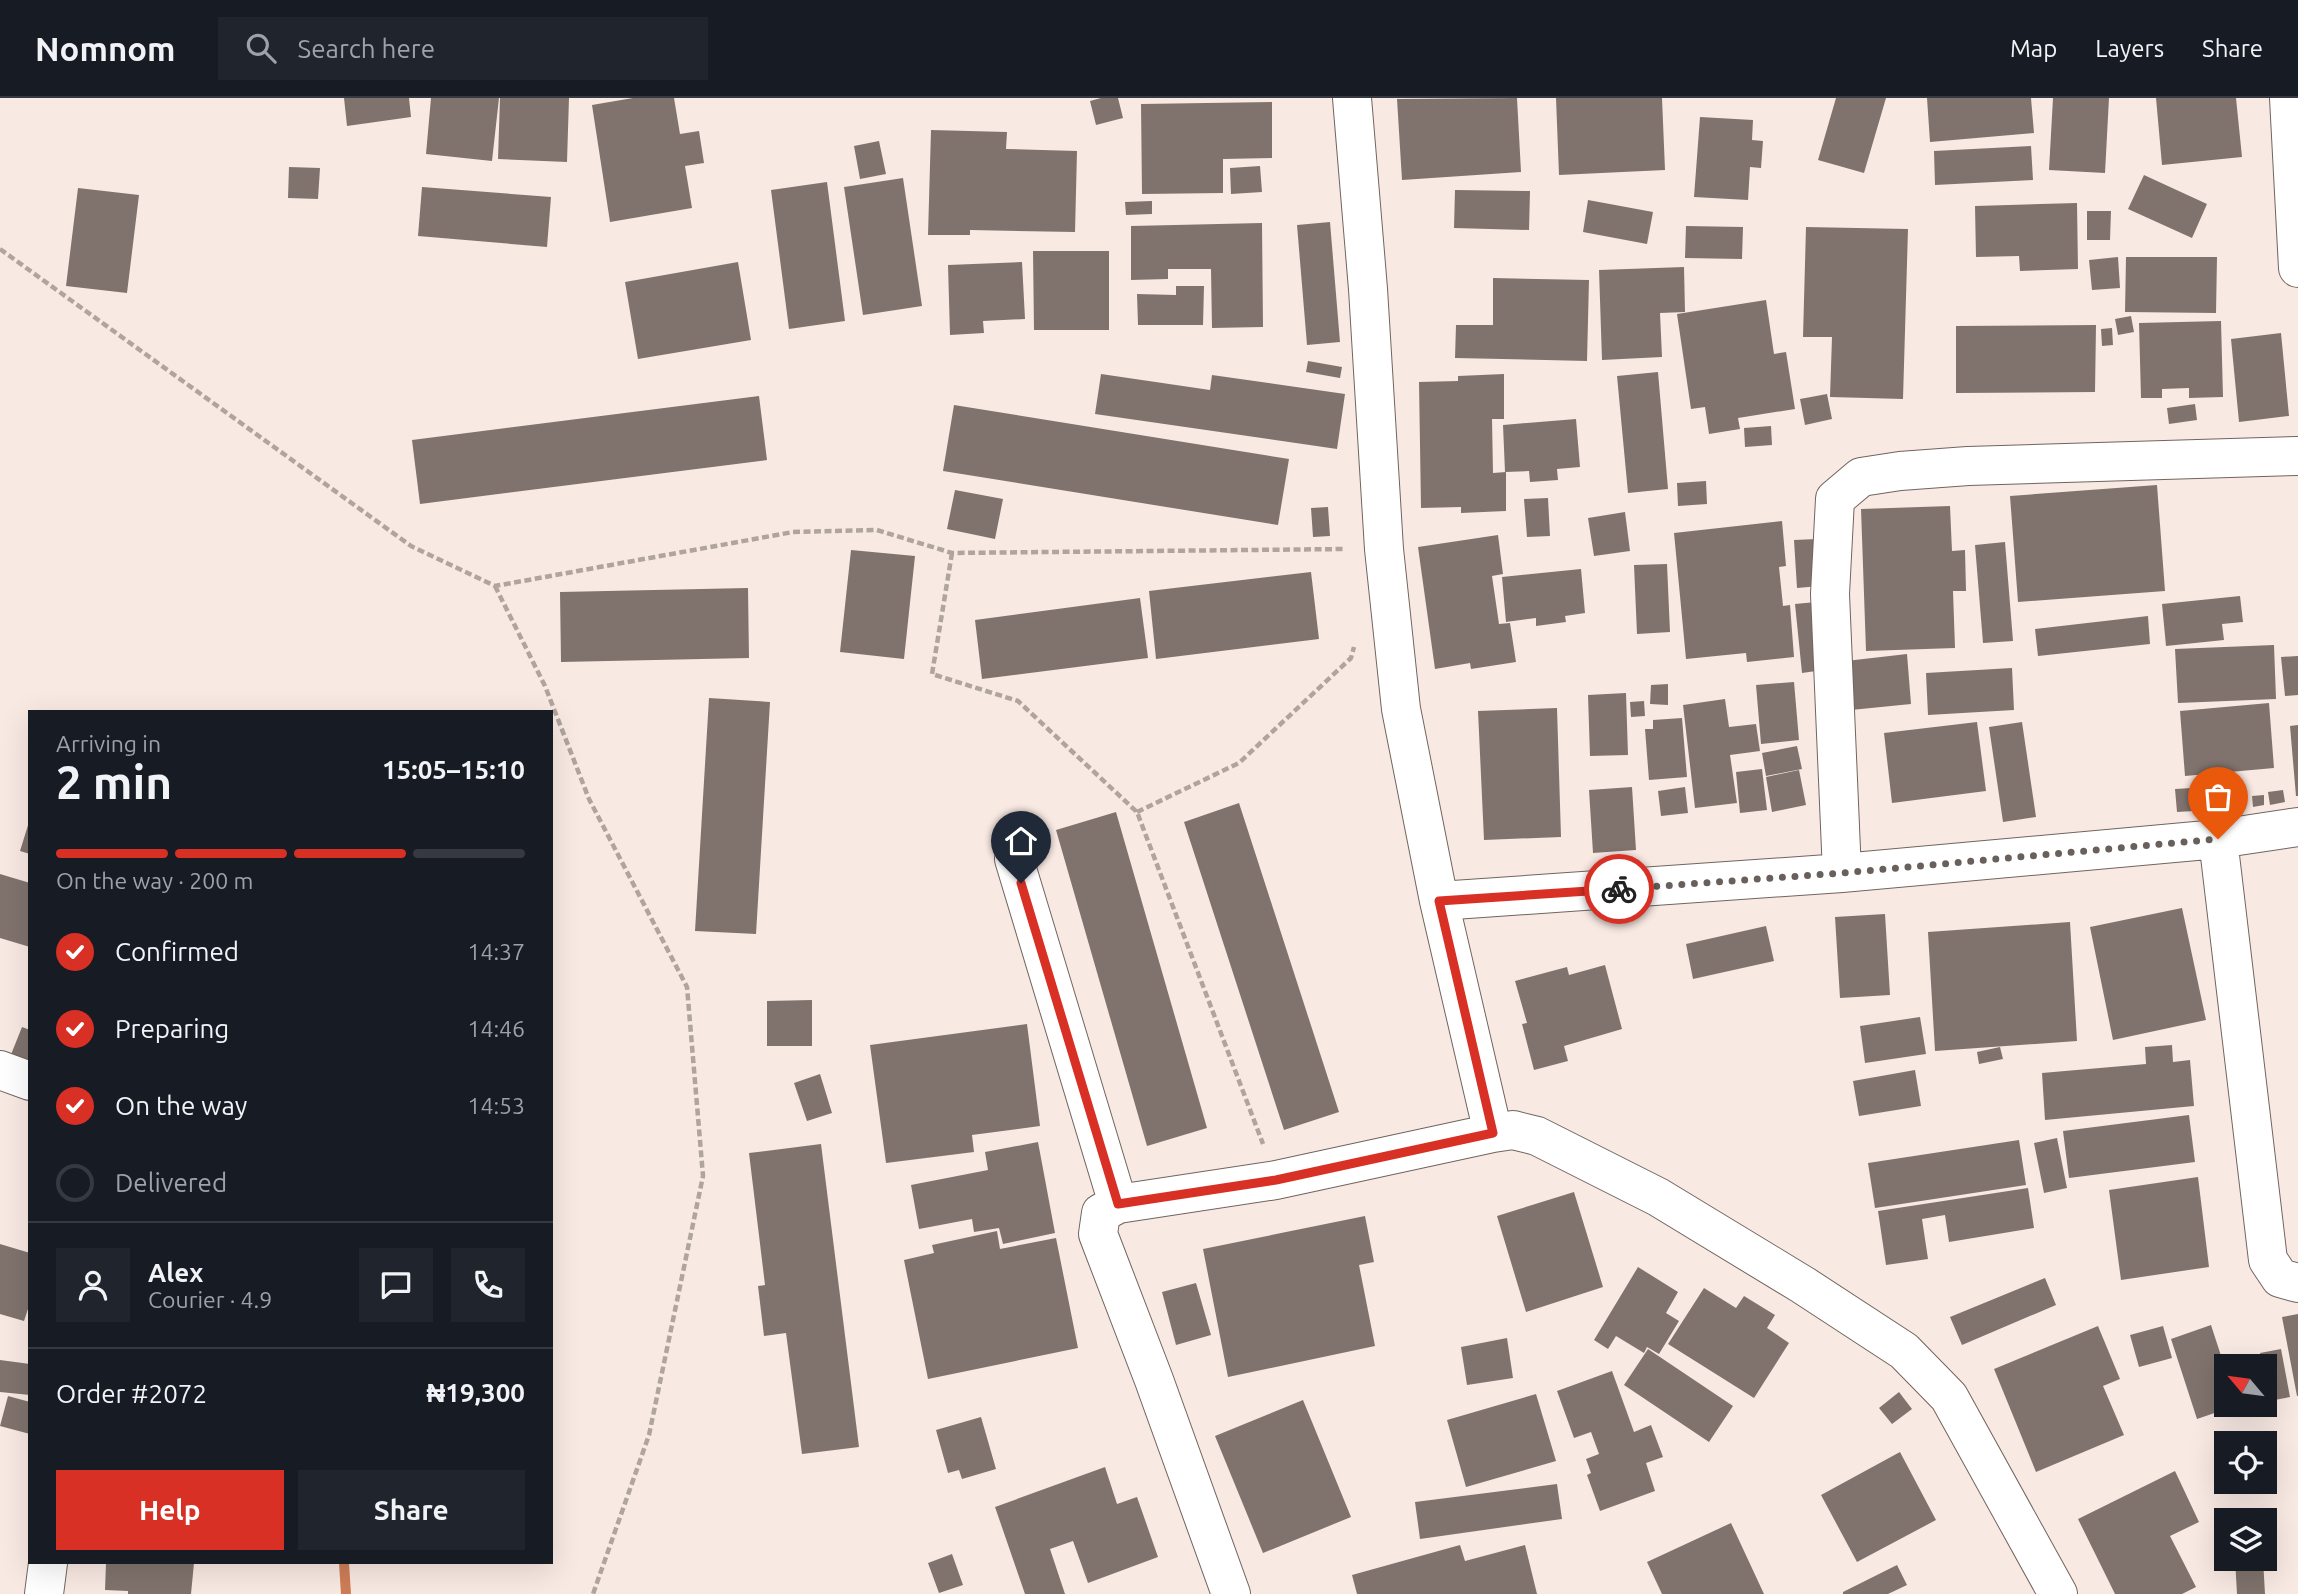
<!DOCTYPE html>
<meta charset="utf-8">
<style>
body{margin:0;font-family:Ubuntu,sans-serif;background:#20242c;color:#f1f3f6;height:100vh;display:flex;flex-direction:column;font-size:26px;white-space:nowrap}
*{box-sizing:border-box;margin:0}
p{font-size:23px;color:#9ea1a6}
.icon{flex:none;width:38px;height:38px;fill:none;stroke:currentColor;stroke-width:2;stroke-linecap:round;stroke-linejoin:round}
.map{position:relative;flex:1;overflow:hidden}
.sheet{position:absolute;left:28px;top:612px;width:525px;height:854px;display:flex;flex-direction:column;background:#171b24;border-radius:0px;box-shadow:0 7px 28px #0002}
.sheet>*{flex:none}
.needle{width:46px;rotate:299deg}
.fabs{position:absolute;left:2214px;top:1256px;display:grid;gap:14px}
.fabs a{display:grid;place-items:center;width:63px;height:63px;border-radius:0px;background:#171b24;box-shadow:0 7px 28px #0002;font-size:35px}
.pin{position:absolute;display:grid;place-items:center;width:60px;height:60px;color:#fff;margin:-72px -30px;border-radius:50% 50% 50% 0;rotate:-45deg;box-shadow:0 0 7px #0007}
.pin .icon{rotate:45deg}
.courier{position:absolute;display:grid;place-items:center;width:70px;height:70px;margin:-35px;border:5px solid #d93025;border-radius:50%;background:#fff;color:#222;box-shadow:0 2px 9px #0007}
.headline em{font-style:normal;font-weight:700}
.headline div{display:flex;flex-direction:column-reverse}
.headline{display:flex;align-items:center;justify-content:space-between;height:119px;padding:0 28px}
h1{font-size:46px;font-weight:700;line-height:52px}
.bar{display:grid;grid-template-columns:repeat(4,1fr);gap:10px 7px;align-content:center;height:84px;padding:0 28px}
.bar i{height:9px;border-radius:5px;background:#363941}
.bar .on{background:#d93025}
.bar p{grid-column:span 4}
.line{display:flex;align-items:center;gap:18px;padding:0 28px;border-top:2px solid #363941}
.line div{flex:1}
.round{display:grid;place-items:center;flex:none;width:74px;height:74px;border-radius:0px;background:#20242c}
ol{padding:0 28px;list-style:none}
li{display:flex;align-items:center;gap:21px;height:77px}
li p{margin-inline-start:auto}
li .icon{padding:7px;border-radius:50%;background:#d93025;color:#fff;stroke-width:4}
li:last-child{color:#9ea1a6}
li i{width:38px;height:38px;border:4px solid #363941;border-radius:50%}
.cta{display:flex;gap:14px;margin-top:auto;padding:14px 28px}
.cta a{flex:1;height:80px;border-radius:0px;background:#d93025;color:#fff;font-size:28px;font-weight:700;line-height:80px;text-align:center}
.cta a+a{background:#20242c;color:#f1f3f6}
header{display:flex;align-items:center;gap:42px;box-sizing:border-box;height:98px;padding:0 35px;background:#171b24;border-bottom:2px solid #363941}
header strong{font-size:33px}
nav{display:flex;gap:38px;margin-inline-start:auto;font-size:24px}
.search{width:490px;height:63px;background:#20242c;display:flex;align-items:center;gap:18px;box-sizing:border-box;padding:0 24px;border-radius:0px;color:#9ea1a6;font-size:26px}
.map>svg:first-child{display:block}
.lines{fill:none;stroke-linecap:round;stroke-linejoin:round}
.stream{stroke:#cf7d57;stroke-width:10}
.building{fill:#80736d}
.minor-casing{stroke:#71645e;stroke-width:40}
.path{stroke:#b0a49f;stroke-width:4.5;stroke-dasharray:7 3.5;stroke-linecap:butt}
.minor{stroke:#fff;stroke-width:38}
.done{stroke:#69605c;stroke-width:7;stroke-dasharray:0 12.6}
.route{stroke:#d93025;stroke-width:9}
</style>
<header>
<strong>Nomnom</strong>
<div class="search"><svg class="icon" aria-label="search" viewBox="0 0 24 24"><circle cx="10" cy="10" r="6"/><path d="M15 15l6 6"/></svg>Search here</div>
<nav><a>Map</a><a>Layers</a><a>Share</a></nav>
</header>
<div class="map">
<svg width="2298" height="1496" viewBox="0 0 2298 1496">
<rect width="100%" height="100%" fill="#f9e9e3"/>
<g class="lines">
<path class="stream" d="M344 1465 346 1496"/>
</g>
<path class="building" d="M344 0H409L411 19 347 28Z
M431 0H499L492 63 426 56Z
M500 0H569L567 64 498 61Z
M633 0H674L680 36 699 33 704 65 685 68 692 110 610 124 592 7Z
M1101 0H1118L1123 20 1096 27 1090 3Z
M1517 0 1521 74 1402 82 1397 1Z
M1556 0H1662L1665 72 1559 77Z
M1836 0H1886L1864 75 1818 62Z
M1927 0H2031L2034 35 1930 44Z
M2053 0H2109L2105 75 2049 72Z
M2156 0H2236L2242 59 2162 67Z
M1272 4V60L1223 61V95L1142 96 1141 6Z
M1700 19 1753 22 1752 42 1763 43 1761 70 1750 69 1748 102 1694 99Z
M931 32 1007 34 1006 51 1077 53 1075 134 970 132V137H928Z
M879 43 886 76 860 81 854 48Z
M2031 48 2033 82 1935 87 1934 53Z
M1260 68 1262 94 1231 96 1230 70Z
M289 69 320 70 318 101 288 100Z
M2144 77 2207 106 2192 140 2128 111Z
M903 80 922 208 863 217 844 89Z
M827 84 845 223 789 231 771 92Z
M422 89 551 99 547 149 418 138Z
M78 90 139 97 127 195 66 188Z
M1455 92 1530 93 1529 132 1454 130Z
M1588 102 1653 114 1647 146 1583 134Z
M1152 103V116L1126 117 1125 104Z
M2077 105 2078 171 2020 173 2019 158 1976 159 1975 108Z
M2087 113H2111L2110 142H2087Z
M1330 124 1340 244 1307 247 1297 127Z
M1262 125 1263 229 1212 230 1211 171H1168V181L1131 182V128Z
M1686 128 1743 129 1742 161 1685 160Z
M1806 129 1908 131 1903 301 1830 299 1832 239H1803Z
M1033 153H1109V232H1034Z
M2118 159 2120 190 2092 192 2089 162Z
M2126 159H2217L2216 215 2125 214Z
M738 164 751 242 638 261 625 184Z
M1022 164 1025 221 983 223 984 235 950 237 948 167Z
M1684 169 1685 214 1660 215 1662 259 1602 262 1599 172Z
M1493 180 1589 182 1587 263 1455 260 1456 227H1493Z
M1176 188H1204L1203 227H1138L1137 196 1176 197Z
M1766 202 1774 256 1786 254 1795 311 1738 320 1740 331 1709 336 1705 309 1691 311 1677 216Z
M2131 218 2134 234 2118 237 2115 221Z
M2221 223 2223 299 2189 300V290L2162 291V300H2141L2139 225Z
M2096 227 2095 294 1956 295V228Z
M2112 230 2113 247 2102 248 2101 231Z
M2281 235 2289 318 2239 324 2231 241Z
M1308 263 1342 269 1340 280 1306 274Z
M1658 274 1668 391 1628 395 1617 278Z
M1101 276 1210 292 1212 277 1345 296 1337 351 1095 316Z
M1504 276V321H1492L1493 375 1506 374V413L1461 415V409L1421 410 1419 284 1458 283V278Z
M1827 296 1832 321 1805 327 1800 301Z
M759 298 767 362 420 406 412 342Z
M2195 306 2197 322 2169 326 2167 310Z
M954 307 1289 361 1278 427 943 373Z
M1576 321 1580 369 1557 371 1558 382 1530 384 1529 373 1505 374 1503 327Z
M1771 328 1772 347 1745 349 1744 330Z
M1706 383 1707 406 1678 408 1677 385Z
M2157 387 2165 493 2018 504 2010 398Z
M955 392 1003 401 995 441 947 431Z
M1548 400 1550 438 1527 439 1524 401Z
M1950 408 1952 453 1965 452 1966 493H1953L1955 550 1866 553 1861 411Z
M1328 409 1330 438 1313 439 1311 410Z
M1625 414 1630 453 1594 458 1588 420Z
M1782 423 1786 468 1779 469 1783 508 1790 507 1794 559 1747 564 1746 555 1686 561 1674 435Z
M1498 437 1503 476 1492 478 1499 526 1510 525 1516 564 1471 571 1470 565 1435 571 1418 449Z
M1817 441 1820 488 1797 490 1794 442Z
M2005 444 2013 543 1983 545 1975 447Z
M851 452 915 458 904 561 840 554Z
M1667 466 1670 534 1637 536 1634 467Z
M1581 471 1585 515 1565 518 1566 524 1536 528V520L1506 524 1502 479Z
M1311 474 1319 541 1156 561 1149 493Z
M748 490 749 560 561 564 560 494Z
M2240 498 2243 524 2222 526 2224 542 2166 548 2162 506Z
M1140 500 1148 560 982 581 975 522Z
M1816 504 1823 572 1802 575 1795 506Z
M2148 518 2150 546 2038 558 2035 531Z
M2274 547 2276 601 2178 605 2175 551Z
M1907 556 1911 606 1851 612 1846 563Z
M2298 558V597L2285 598 2281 559Z
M2012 570 2014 612 1928 617 1926 575Z
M1794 584 1799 642 1761 646 1756 587Z
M1668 586V607L1650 606 1651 587Z
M1626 595 1628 657 1590 658 1588 597Z
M709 600 770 604 756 836 695 833Z
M1725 601 1729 629 1756 626 1760 653 1730 657 1737 705 1695 710 1683 607Z
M1644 603 1645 618 1631 619 1630 604Z
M2269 605 2274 670 2185 678 2180 613Z
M1557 610 1561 739 1484 742 1478 613Z
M1682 620 1687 679 1649 682 1645 631H1653V622Z
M1977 624 1986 693 1892 705 1884 635Z
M2022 624 2036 719 2003 724 1989 629Z
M2298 627V698H2296L2290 628Z
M1797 648 1802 671 1766 678 1762 655Z
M1762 671 1767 712 1740 715 1736 674Z
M1799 672 1806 707 1772 714 1766 679Z
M2227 688 2228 711 2177 714 2175 691Z
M1632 689 1636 752 1593 755 1589 692Z
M1685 689 1688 715 1661 718 1658 693Z
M2283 692 2285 704 2270 707 2268 694Z
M2264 697V707L2253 709 2252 698Z
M2243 699 2245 708 2236 710 2235 701Z
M1239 705 1339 1014 1284 1032 1184 724Z
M1116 714 1207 1030 1147 1048 1056 732Z
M29 724H30V756L20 753Z
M0 776 30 785V849L0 840Z
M2182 810 2206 922 2113 942 2090 829Z
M1885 816 1890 897 1840 900 1835 819Z
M2070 824 2077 943 1935 953 1928 834Z
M1766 828 1774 863 1693 881 1686 846Z
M1605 867 1622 931 1564 948 1568 963 1534 972 1522 926 1527 925 1515 883 1567 869 1569 877Z
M812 902V948H767V903Z
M1920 919 1926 956 1865 965 1860 928Z
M1027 926 1040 1028 972 1037 974 1054 886 1065 870 947Z
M22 929 30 932V967L10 959Z
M2172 947 2173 964 2190 962 2194 1008 2045 1022 2042 975 2146 966 2145 949Z
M2000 949 2003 961 1979 966 1977 954Z
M1915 972 1921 1008 1859 1018 1853 983Z
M820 976 832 1015 807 1023 794 985Z
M2189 1017 2195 1064 2069 1080 2063 1033Z
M2057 1040 2067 1090 2044 1095 2034 1045Z
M2019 1042 2026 1087 1875 1110 1868 1065Z
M1038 1044 1055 1135 1003 1146 999 1130 974 1134 972 1121 919 1131 911 1087 988 1072 985 1054Z
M821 1046 859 1349 802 1356 786 1235 764 1238 758 1188 765 1187 749 1055Z
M2198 1079 2209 1169 2121 1182 2109 1092Z
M2028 1090 2034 1130 1949 1144 1945 1117 1922 1121 1928 1161 1886 1167 1878 1113Z
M1574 1094 1603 1189 1526 1214 1497 1118Z
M1365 1118 1374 1164 1359 1167 1375 1248 1228 1279 1203 1151Z
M997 1133 1000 1151 1056 1140 1078 1250 928 1281 904 1162 934 1155 932 1147Z
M0 1146 30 1155V1211H28L24 1223 0 1216Z
M1638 1169 1678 1194 1666 1215 1679 1223 1659 1256 1647 1249 1644 1255 1616 1238 1608 1251 1594 1242Z
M2045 1180 2056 1207 1962 1247 1950 1219Z
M1196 1185 1211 1237 1176 1247 1162 1194Z
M1704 1190 1736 1210 1744 1198 1775 1217 1767 1230 1789 1245 1754 1300 1668 1246Z
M2298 1216V1298H2297L2282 1219Z
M2211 1227 2226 1273V1307L2235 1308 2197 1321 2171 1241Z
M2098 1228 2120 1281 2103 1288 2124 1337 2036 1374 1994 1271Z
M2163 1228 2172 1260 2139 1269 2130 1237Z
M1507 1240 1513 1280 1467 1287 1461 1249Z
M1648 1251 1733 1308 1709 1344 1624 1287Z
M2281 1251 2290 1299 2269 1303 2264 1269H2263L2260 1255Z
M0 1262 30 1266V1297L0 1294Z
M1612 1273 1634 1334 1651 1327 1663 1359 1646 1365 1655 1393 1600 1413 1587 1377 1591 1375 1586 1361 1599 1356 1591 1334 1574 1340 1557 1293Z
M1899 1294 1912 1311 1892 1326 1879 1310Z
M1536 1296 1556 1363 1466 1389 1447 1322Z
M8 1298 30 1304V1336L0 1328Z
M1303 1302 1351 1419 1263 1455 1215 1338Z
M981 1319 996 1371 962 1381 959 1372 948 1375 936 1332Z
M1900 1354 1936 1422 1857 1464 1821 1397Z
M1105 1369 1117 1406 1137 1399 1158 1459 1088 1485 1073 1443 1050 1451 1065 1496H1025L995 1409Z
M2175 1373 2199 1424 2170 1438 2196 1489 2182 1496H2115L2078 1421Z
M1557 1386 1562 1421 1420 1441 1415 1404Z
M1731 1425 1764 1496H1662L1647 1464Z
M1460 1447 1465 1463 1525 1447 1537 1496H1357L1352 1477Z
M952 1456 963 1487 939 1495 928 1465Z
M2235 1461H2263L2265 1496H2237Z
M106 1465H194L191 1496H128V1493L105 1492Z
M1897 1467 1907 1487 1888 1496H1843V1494Z"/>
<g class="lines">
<defs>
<path id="minor" d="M1352 0 1368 191 1384 451 1401 611 1439 803 1493 1035 1513 1032 1537 1038 1658 1099 1803 1187 1904 1253 1949 1299 2058 1496
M2289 0 2298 170
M2218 741 2268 1162 2280 1180 2298 1185
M1014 761 1118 1106
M1842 775 1830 496 1835 401 1861 379 1900 373 1968 368 2298 358
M1439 803 1842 775 2218 741 2298 729
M0 972 30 983
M44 1496 48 1465
M1231 1496 1154 1282 1098 1136 1101 1115 1118 1106 1276 1082 1493 1035"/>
</defs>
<use href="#minor" class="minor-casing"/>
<path class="path" d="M0 151 411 448 495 488 793 434 877 432 952 455 1345 451
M952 455 932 576 1018 603 1137 714 1263 1046
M495 488 545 588 589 701 687 889 703 1078 649 1337 593 1496
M1137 714 1239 665 1351 560 1354 549"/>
<use href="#minor" class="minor"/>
</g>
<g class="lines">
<path class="done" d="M1619 791 1842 775 2218 741"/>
<path class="route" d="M1021 785 1118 1106 1276 1082 1493 1035 1439 803 1619 791"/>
</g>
</svg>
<div class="fabs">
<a><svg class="needle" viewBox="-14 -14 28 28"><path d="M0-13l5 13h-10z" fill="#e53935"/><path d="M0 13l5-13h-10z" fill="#9ea1a6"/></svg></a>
<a><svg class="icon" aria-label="locate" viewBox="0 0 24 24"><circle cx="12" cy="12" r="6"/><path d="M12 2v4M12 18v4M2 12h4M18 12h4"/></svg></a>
<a><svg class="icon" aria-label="layers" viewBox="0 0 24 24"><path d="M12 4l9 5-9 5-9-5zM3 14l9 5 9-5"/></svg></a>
</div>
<div class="pin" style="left:2218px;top:741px;background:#ea580c"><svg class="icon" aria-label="bag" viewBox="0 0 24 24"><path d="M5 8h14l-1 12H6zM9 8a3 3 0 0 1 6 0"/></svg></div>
<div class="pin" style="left:1021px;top:785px;background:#1f2937"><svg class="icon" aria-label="home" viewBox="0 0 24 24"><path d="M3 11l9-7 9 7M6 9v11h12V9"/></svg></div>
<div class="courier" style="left:1619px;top:791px"><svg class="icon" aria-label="bike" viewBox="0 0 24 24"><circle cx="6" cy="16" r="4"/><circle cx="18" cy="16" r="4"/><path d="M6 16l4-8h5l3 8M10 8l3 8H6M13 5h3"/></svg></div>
<section class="sheet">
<div class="headline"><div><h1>2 min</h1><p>Arriving in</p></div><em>15:05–15:10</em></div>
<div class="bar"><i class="on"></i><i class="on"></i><i class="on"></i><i></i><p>On the way · 200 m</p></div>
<ol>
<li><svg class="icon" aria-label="check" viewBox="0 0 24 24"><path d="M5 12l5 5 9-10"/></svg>Confirmed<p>14:37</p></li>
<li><svg class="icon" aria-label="check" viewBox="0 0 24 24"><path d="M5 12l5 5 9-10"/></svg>Preparing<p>14:46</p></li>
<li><svg class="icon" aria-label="check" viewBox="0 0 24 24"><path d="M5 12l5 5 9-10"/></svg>On the way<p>14:53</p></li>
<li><i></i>Delivered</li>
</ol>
<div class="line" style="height:126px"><a class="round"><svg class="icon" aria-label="person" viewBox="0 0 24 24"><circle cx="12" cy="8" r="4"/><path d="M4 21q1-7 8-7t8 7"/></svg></a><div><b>Alex</b><p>Courier · 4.9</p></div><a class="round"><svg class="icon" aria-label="chat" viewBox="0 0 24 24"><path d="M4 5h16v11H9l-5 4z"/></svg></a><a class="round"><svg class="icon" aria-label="phone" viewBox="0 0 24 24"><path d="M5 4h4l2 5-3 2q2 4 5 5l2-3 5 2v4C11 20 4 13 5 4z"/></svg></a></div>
<div class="line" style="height:91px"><div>Order #2072</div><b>₦19,300</b></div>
<div class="cta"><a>Help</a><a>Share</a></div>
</section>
</div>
